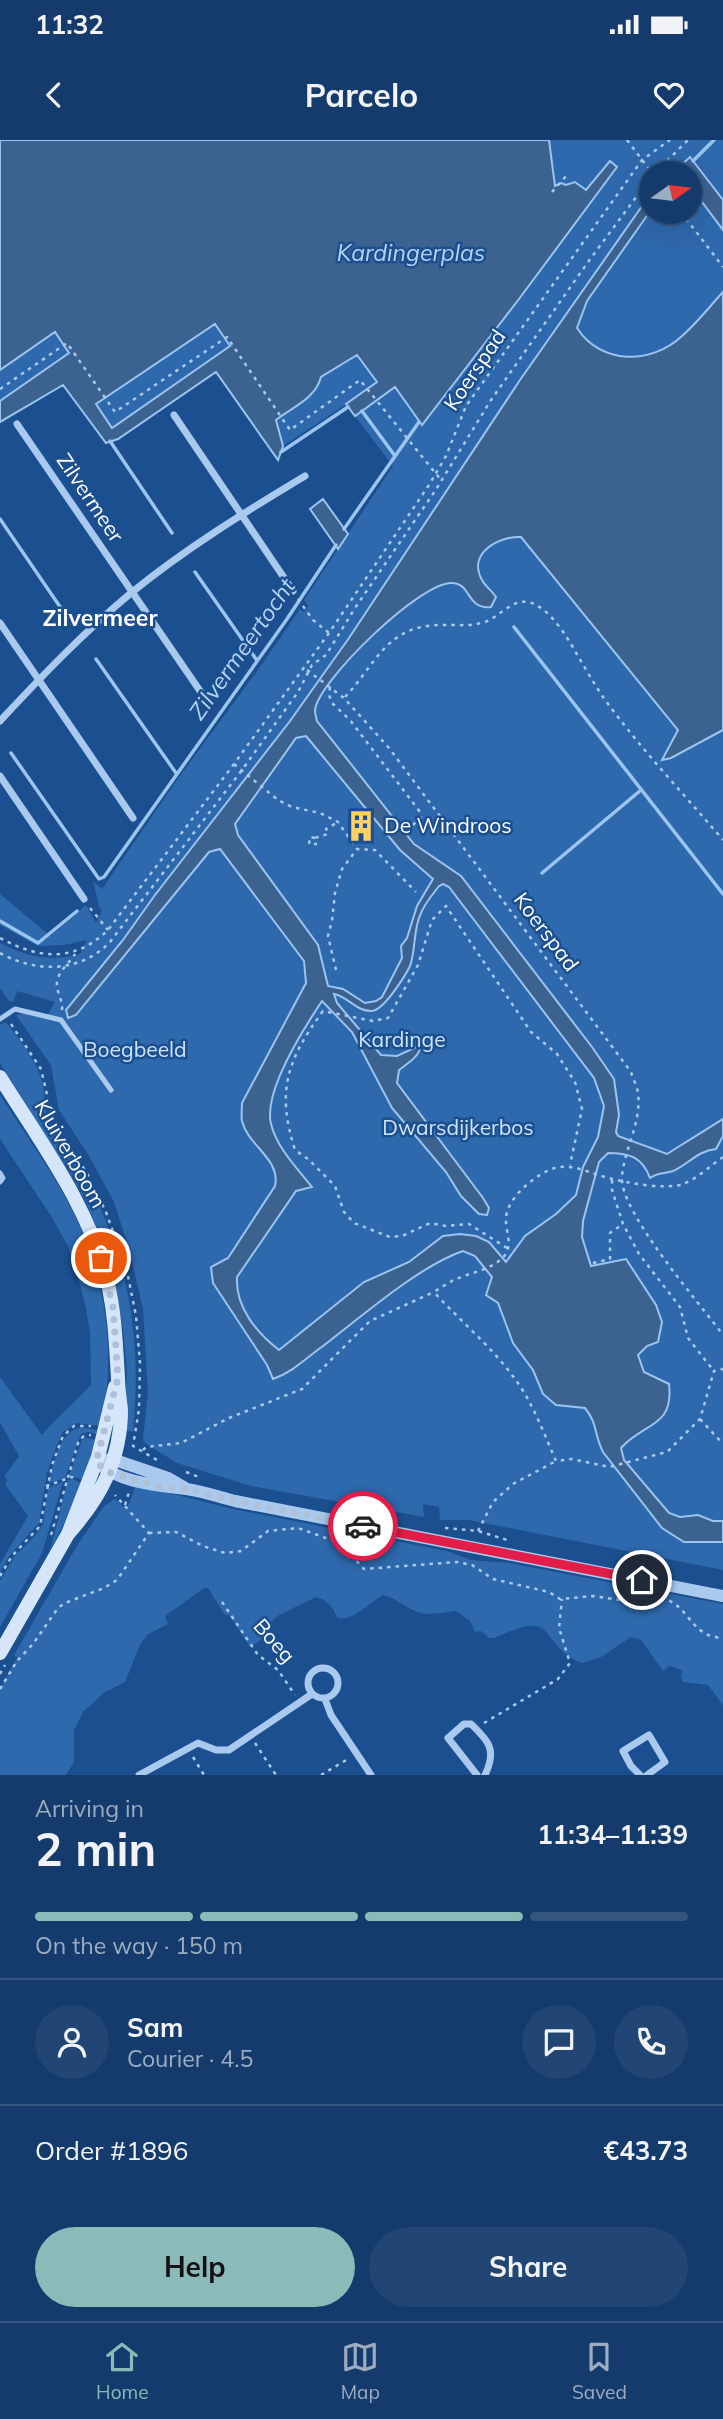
<!DOCTYPE html>
<meta charset="utf-8">
<style>
body{margin:0;font-family:Mulish,sans-serif;background:#214673;color:#f1f3f6;height:100vh;display:flex;flex-direction:column;font-size:26px;white-space:nowrap}
*{box-sizing:border-box;margin:0}
p{font-size:23px;color:#9dadc1}
.icon{flex:none;width:38px;height:38px;fill:none;stroke:currentColor;stroke-width:2;stroke-linecap:round;stroke-linejoin:round}
.map{position:relative;height:1635px;overflow:hidden}
.sheet{display:flex;flex-direction:column;background:#143b6b;flex:1}
.sheet>*{flex:none}
.needle{width:46px;rotate:76deg}
.buttons{position:absolute;left:639px;top:21px;display:grid;gap:14px}
.buttons a{display:grid;place-items:center;width:63px;height:63px;border-radius:50%;background:#143b6b;box-shadow:0 7px 28px #0002,0 0 0 2px #33557e;font-size:35px}
.pin{position:absolute;display:grid;place-items:center;width:60px;height:60px;color:#fff;margin:-30px;border:4px solid #fff;border-radius:50%;box-shadow:0 2px 7px #0007}
.courier{position:absolute;display:grid;place-items:center;width:70px;height:70px;margin:-35px;border:5px solid #e11d48;border-radius:50%;background:#fff;color:#222;box-shadow:0 2px 9px #0007}
.headline em{font-style:normal;font-weight:700}
.headline div{display:flex;flex-direction:column-reverse}
.headline{display:flex;align-items:center;justify-content:space-between;height:119px;padding:0 35px}
h1{font-size:46px;font-weight:700;line-height:52px}
.bar{display:grid;grid-template-columns:repeat(4,1fr);gap:10px 7px;align-content:center;height:84px;padding:0 35px}
.bar i{height:9px;border-radius:5px;background:#33557e}
.bar .current{background:#8bbbb9}
.bar p{grid-column:span 4}
.line{display:flex;align-items:center;gap:18px;padding:0 35px;border-top:2px solid #33557e}
.line div{flex:1}
.round{display:grid;place-items:center;flex:none;width:74px;height:74px;border-radius:37px;background:#214673}
.button{display:flex;gap:14px;margin-top:auto;padding:14px 35px}
.button a{flex:1;height:80px;border-radius:42px;background:#8bbbb9;color:#111;font-size:28px;font-weight:700;line-height:80px;text-align:center}
.button a+a{background:#214673;color:#f1f3f6}
.status{display:flex;justify-content:space-between;align-items:center;height:49px;padding:0 35px;background:#143b6b;direction:ltr}
.status svg{height:19px;fill:currentColor}
header{display:flex;justify-content:space-between;align-items:center;height:91px;padding:0 35px;background:#143b6b;font-size:32px;font-weight:700}
.menu{display:flex;justify-content:space-around;align-items:center;height:98px;border-top:2px solid #33557e;background:#143b6b;font-size:19px;color:#9dadc1}
.menu a{display:grid;justify-items:center;gap:4px}
.menu .current{color:#8bbbb9}
.map>svg:first-child{display:block}
.green{fill:#2e69ad;fill-rule:evenodd}
.water{fill:#3c6290;stroke:#9cc4f0;stroke-width:2;fill-rule:evenodd}
.lines{fill:none;stroke-linecap:round;stroke-linejoin:round}
.stream{stroke:#9cc4f0;stroke-width:3.5}
.path{stroke:#a9c9ee;stroke-width:2.5;stroke-dasharray:3.5 5;stroke-linecap:butt}
.service{stroke:#a9c9ee;stroke-width:5}
.minor{stroke:#a9c9ee;stroke-width:7}
.tertiary{stroke:#a9c9ee;stroke-width:12}
.secondary{stroke:#d6e6fa;stroke-width:14}
.done{stroke:#afc1d8;stroke-width:7;stroke-dasharray:0 12.6}
.route{stroke:#e11d48;stroke-width:9}
.labels{text-anchor:middle;stroke-width:5;stroke-linejoin:round;paint-order:stroke}
.street-label{font-size:21px;fill:#fff;stroke:#1b4f8f}
.poi-label{font-size:21px;fill:#fff;stroke:#1b4f8f;text-anchor:start}
.park-label{font-size:21px;fill:#cfe3fa;stroke:#1b4f8f}
.water-label{font-size:23px;font-style:italic;fill:#b5d3f5;stroke:#1b4f8f}
.neighbourhood-label{font-size:23px;font-weight:bold;fill:#fff;stroke:#1b4f8f}
</style>
<div class="status"><b>11:32</b><svg viewBox="0 0 49 12"><path d="M0 12V9h3v3zM5 12V6h3v6zM10 12V3h3v9zM15 12V0h3v12zM26 1h20v11H26zM47 4h2v5h-2z"/></svg></div>
<header><svg class="icon" aria-label="back" viewBox="0 0 24 24"><path d="M15 5l-7 7 7 7"/></svg>Parcelo<svg class="icon" aria-label="heart" viewBox="0 0 24 24"><path d="M12 20l-8-8c-3-5 5-10 8-4 3-6 11-1 8 4z"/></svg></header>
<div class="map">
<svg width="723" height="1635" viewBox="0 0 723 1635">
<rect width="100%" height="100%" fill="#1b4f8f"/>
<path class="green" d="M0 0H723V1430L468 1380H440L439 1367 423 1364 424 1377 251 1346 177 1323 145 1303 143 1299 148 1253 143 1169 129 1109 114 1062 89 1016 59 970 51 925 16 875 25 873 46 878 55 862 17 851 13 862 9 861 0 848V803C27 817 51 822 80 814L87 800 64 805 38 806 0 785V754L50 796 86 765 96 783 102 771 99 766 93 741 102 749 179 637 263 523 300 469 304 472 308 466 304 460 393 326 355 276 367 268 359 256 283 306 279 292 223 211 112 288 62 219 0 261ZM651 33H690V72H651Z
M5 882C16 892 35 921 40 935 46 950 43 966 50 981 61 1004 78 1023 89 1045 130 1122 142 1205 133 1292L123 1290 127 1232 123 1189 107 1113 87 1064 72 1037 0 923V885Z
M0 955C26 995 55 1035 76 1078 107 1142 116 1217 101 1286L76 1283 62 1293 53 1315 47 1333 39 1383 10 1415 0 1432V1424L28 1376 5 1344 8 1340 4 1337 19 1316 0 1282V1237L42 1295C57 1276 75 1263 91 1245L90 1193 86 1168 75 1126 68 1106 51 1076 0 999Z
M82 1287 100 1291 99 1295 88 1292 81 1294 65 1338 49 1343C53 1324 59 1291 82 1287Z
M86 1298 98 1300 85 1340 69 1336 82 1300Z
M72 1339 84 1344 50 1411 68 1340Z
M63 1342 42 1413 0 1487V1441L14 1417 35 1396 43 1384 48 1348Z
M136 1345 233 1369 447 1411 471 1420 509 1423 723 1464V1565L708 1545 683 1542 681 1537 682 1530 670 1526 663 1531 641 1500 631 1497 601 1517 582 1523C535 1504 561 1466 495 1498H489L481 1491 475 1492 470 1481 456 1471C443 1472 427 1477 415 1471 403 1466 396 1458 383 1455 369 1463 354 1481 337 1478 333 1466 327 1460 316 1457L279 1475 271 1482 265 1497 250 1507 229 1475H225L208 1448H204L165 1476 168 1484 147 1495 140 1505 125 1542 105 1552 83 1572 74 1590V1622L66 1635H0V1549L17 1518 14 1515 78 1404 104 1366 115 1359 125 1368 129 1364Z"/>
<path class="water" d="M0 0H549L555 46 561 43 566 45 575 42 586 50 610 21 617 27 519 159 422 285 395 247 355 276 346 264 377 242 357 215 321 237C315 259 294 266 276 280L283 306 278 320 216 232 118 299 106 303 63 245 0 282V261L69 213 55 192 0 230ZM215 184 230 206 112 288 96 264Z
M690 17 723 60V90L690 46V33H680L677 29Z
M647 59 651 60V70L587 161 577 188C601 225 651 225 682 196 697 183 710 166 723 152V590L671 618 662 620 678 590 521 397C499 396 467 413 482 440 485 446 492 451 496 457L491 467C467 470 471 444 453 443 423 439 318 541 315 570 315 574 316 577 317 581L414 704 461 736 592 907 614 939 619 975 616 992 618 996 667 1014 723 979V996L716 1009C697 1011 689 1024 673 1031 665 1034 658 1032 650 1038 642 1017 630 1013 608 1013L599 1022 583 1081 582 1097 591 1126 626 1119 656 1165 662 1182 658 1202 647 1206 638 1215 644 1232 669 1244C674 1288 644 1282 621 1308L624 1320 669 1373 680 1377 698 1375 713 1381H723V1402H684L662 1388 603 1312C594 1295 598 1284 585 1268L556 1265 543 1254 533 1230 513 1203 498 1163 486 1155 492 1137 475 1116 463 1111C419 1126 361 1177 323 1206 306 1218 293 1232 273 1239L267 1225 213 1143 211 1127 228 1118 275 1046C281 1019 248 1006 242 981 241 976 242 969 242 963L306 843 304 821 220 709 209 712 76 875 68 878 66 870 123 800 155 755 290 581 349 498 520 240ZM306 596 400 710 433 739 417 766 407 798 401 806 402 818 382 857 376 861 365 863 343 849 328 846 318 805 238 695 235 684 296 598ZM443 744 449 747 594 938 604 966 598 997 583 1027 576 1055 556 1074 525 1096 506 1122 489 1102 476 1096 460 1094 443 1096 409 1122 364 1142 279 1210C257 1193 235 1167 237 1137L296 1051 312 1047C297 1028 277 1008 271 984 263 952 304 888 322 861L352 892 392 968 446 1032 461 1056 479 1074 487 1075 489 1068 483 1058 397 943 399 930C408 923 420 916 421 905L397 916 381 915 337 863 334 854C347 856 357 872 372 871 384 870 405 836 410 826 416 809 413 789 421 773 425 763 433 754 439 746Z
M323 359 348 394 338 409 310 369Z"/>
<g class="lines">
<path class="stream" d="M693 21 714 0
M362 271 395 316
M110 301 172 393
M281 312 348 267
M0 379 67 477
M344 389 419 282
M195 432 256 519
M514 487 723 754
M96 519 176 633
M11 613 99 739 104 737 287 479 336 405
M542 733 641 650
M0 781 38 803 77 771"/>
<path class="path" d="M627 0 652 33
M655 33 688 0
M552 52 567 35
M681 72 723 127
M0 249 67 203 115 272 227 197 290 290 360 240 441 340
M298 459 313 480 329 493
M307 530 344 558 389 608 631 932C633 939 637 946 638 953 642 982 624 1009 622 1037 619 1071 701 1165 723 1195
M330 547 329 555 332 563 350 580 420 672 421 677 409 689
M345 557C372 529 384 492 427 486 446 483 467 488 485 482 499 477 512 459 528 462 548 466 566 495 575 511 584 526 593 542 603 557 639 607 683 653 723 700
M234 624 278 660 292 667 320 673 338 682 357 709
M315 698 310 697 309 704H316L315 698 328 694 326 689 338 682
M90 768 108 790
M0 798C39 819 74 823 108 790L234 624 329 493 429 345 446 316 466 266 642 20 670 0
M0 813C36 833 80 833 110 802L242 630 298 552 312 525 326 515 355 468 435 351 491 260 588 122 651 37
M336 830 328 796 332 781 335 753 342 729 357 709 375 710 416 752
M62 870C63 860 56 852 57 842 58 832 70 822 75 814
M11 884 41 929 53 980 88 1035 106 1072 127 1131 136 1176 140 1223 139 1269 133 1306 157 1320
M723 1017C711 1025 697 1039 683 1044 666 1050 626 1043 609 1038 587 1033 569 1020 547 1031 531 1039 507 1059 506 1078 505 1090 513 1104 505 1115 492 1131 469 1132 452 1141 446 1144 440 1148 434 1152 460 1181 492 1207 515 1239 533 1263 544 1294 556 1321L572 1319 609 1327 667 1312 700 1279 714 1231 723 1229
M612 1040V1050L623 1084 639 1114 680 1167 688 1198 713 1230
M507 1108 469 1084 446 1086 430 1083 402 1096 390 1097 354 1083 344 1072 335 1046 308 1019 295 1010C276 951 287 920 323 871L373 881 388 878 418 825 432 780 446 766 531 892 557 914 575 942 582 969 570 1025
M593 1123 610 1119V1093L623 1084
M700 1279 723 1304
M143 1310 146 1307 181 1303 229 1278 302 1249 370 1181 434 1152
M186 1332 199 1337
M46 1346 72 1337 76 1339
M125 1365 129 1352
M445 1388 478 1391 507 1400
M478 1391 493 1362 513 1344 556 1321
M149 1393 176 1392 203 1406 225 1413 241 1411 268 1391 298 1388 340 1403 364 1429 457 1422 472 1425 493 1439 549 1452 560 1459 593 1456 626 1461 651 1456
M51 1395 79 1300 84 1296 91 1295
M0 1436 12 1416 40 1386 52 1325 63 1296 74 1286H91
M661 1458C690 1464 689 1497 723 1498
M222 1462 258 1515 278 1530 295 1555
M0 1534 5 1525
M0 1549 17 1521 33 1504 58 1468 65 1463 104 1448 117 1440 149 1393 115 1355
M484 1583 558 1539 570 1523 559 1488 562 1459
M255 1603 276 1635
M193 1617 204 1635
M321 1635 348 1619"/>
<path class="service" d="M0 879 15 869 61 880 111 950
M0 1033 3 1038 0 1042"/>
<path class="minor" d="M174 275 293 451
M17 284 209 564
M0 483 133 678
M0 581C41 537 84 492 131 453 185 409 245 372 305 336
M0 636 84 759
M308 1543a15 15 0 1 1 30 0a15 15 0 1 1-30 0Z
M325 1559 331 1575 371 1635
M139 1635 198 1603 216 1610H229L312 1554
M477 1635 448 1598 464 1584H471C489 1601 497 1610 485 1635
M640 1635 631 1626 623 1611 649 1595 665 1622 647 1635"/>
<path class="tertiary" d="M187 1349 168 1338 112 1319 96 1322C120 1343 155 1345 186 1349 202 1351 219 1357 235 1361L723 1456"/>
<path class="secondary" d="M0 937C41 1003 90 1067 108 1144 115 1175 116 1206 118 1238 118 1249 120 1260 121 1270 121 1320 100 1358 68 1394
M0 1513 68 1394 98 1317 115 1247"/>
</g>
<g class="lines">
<path class="done" d="M101 1118 113 1167 118 1238 96 1322 108 1332 164 1348 187 1349 235 1361 363 1386"/>
<path class="route" d="M363 1386 642 1440"/>
</g>
<defs>
<symbol id="building-bare" viewBox="-9 -9 18 18"><path d="M-4-6H4V6H1V3H-1V6H-4ZM-2.5-4.3h1.7v1.8h-1.7ZM.8-4.3h1.7v1.8H.8ZM-2.5-1h1.7V.8h-1.7ZM.8-1h1.7V.8H.8Z" fill="#ffd166" stroke="#1b4f8f" stroke-width="2.5" paint-order="stroke"/></symbol>
</defs>
<g fill-rule="evenodd">
<use href="#building-bare" x="339" y="664" width="44" height="44"/>
</g>
<g class="labels">
<g class="street-label">
<text transform="translate(475 230) rotate(-56)" y="7">Koerspad</text>
<text transform="translate(90 358) rotate(56)" y="7">Zilvermeer</text>
<text transform="translate(546 792) rotate(53)" y="7">Koerspad</text>
<text transform="translate(70 1014) rotate(60)" y="7">Kluiverboom</text>
<text transform="translate(274 1501) rotate(49)" y="7">Boeg</text>
</g>
<g class="poi-label">
<text x="384" y="693">De Windroos</text>
</g>
<g class="park-label">
<text x="402" y="907">Kardinge</text>
<text x="135" y="917">Boegbeeld</text>
<text x="458" y="995">Dwarsdijkerbos</text>
</g>
<g class="water-label">
<text x="411" y="121">Kardingerplas</text>
<text transform="translate(242 509) rotate(-55)" y="8">Zilvermeertocht</text>
</g>
<g class="neighbourhood-label">
<text x="100" y="486">Zilvermeer</text>
</g>
</g>
</svg>
<div class="buttons">
<a><svg class="needle" viewBox="-14 -14 28 28"><path d="M0-13l5 13h-10z" fill="#e53935"/><path d="M0 13l5-13h-10z" fill="#9dadc1"/></svg></a>
</div>
<div class="pin" style="left:101px;top:1118px;background:#ea580c"><svg class="icon" aria-label="bag" viewBox="0 0 24 24"><path d="M5 8h14l-1 12H6zM9 8a3 3 0 0 1 6 0"/></svg></div>
<div class="pin" style="left:642px;top:1440px;background:#1f2937"><svg class="icon" aria-label="home" viewBox="0 0 24 24"><path d="M3 11l9-7 9 7M6 9v11h12V9"/></svg></div>
<div class="courier" style="left:363px;top:1386px"><svg class="icon" aria-label="car" viewBox="0 0 24 24"><path d="M5 17H2v-5l4-1 3-4h7l3 4 3 1v5h-3M9 17h6M6 11h13"/><circle cx="7" cy="17" r="2"/><circle cx="17" cy="17" r="2"/></svg></div>
</div>
<section class="sheet">
<div class="headline"><div><h1>2 min</h1><p>Arriving in</p></div><em>11:34–11:39</em></div>
<div class="bar"><i class="current"></i><i class="current"></i><i class="current"></i><i></i><p>On the way · 150 m</p></div>
<div class="line" style="height:126px"><a class="round"><svg class="icon" aria-label="person" viewBox="0 0 24 24"><circle cx="12" cy="8" r="4"/><path d="M4 21q1-7 8-7t8 7"/></svg></a><div><b>Sam</b><p>Courier · 4.5</p></div><a class="round"><svg class="icon" aria-label="chat" viewBox="0 0 24 24"><path d="M4 5h16v11H9l-5 4z"/></svg></a><a class="round"><svg class="icon" aria-label="phone" viewBox="0 0 24 24"><path d="M5 4h4l2 5-3 2q2 4 5 5l2-3 5 2v4C11 20 4 13 5 4z"/></svg></a></div>
<div class="line" style="height:91px"><div>Order #1896</div><b>€43.73</b></div>
<div class="button"><a>Help</a><a>Share</a></div>
</section>
<nav class="menu">
<a class="current"><svg class="icon" aria-label="home" viewBox="0 0 24 24"><path d="M3 11l9-7 9 7M6 9v11h12V9"/></svg>Home</a>
<a><svg class="icon" aria-label="map" viewBox="0 0 24 24"><path d="M3 6l6-2 6 2 6-2v14l-6 2-6-2-6 2zM9 4v14M15 6v14"/></svg>Map</a>
<a><svg class="icon" aria-label="saved" viewBox="0 0 24 24"><path d="M7 4h10v16l-5-4-5 4z"/></svg>Saved</a>
</nav>
